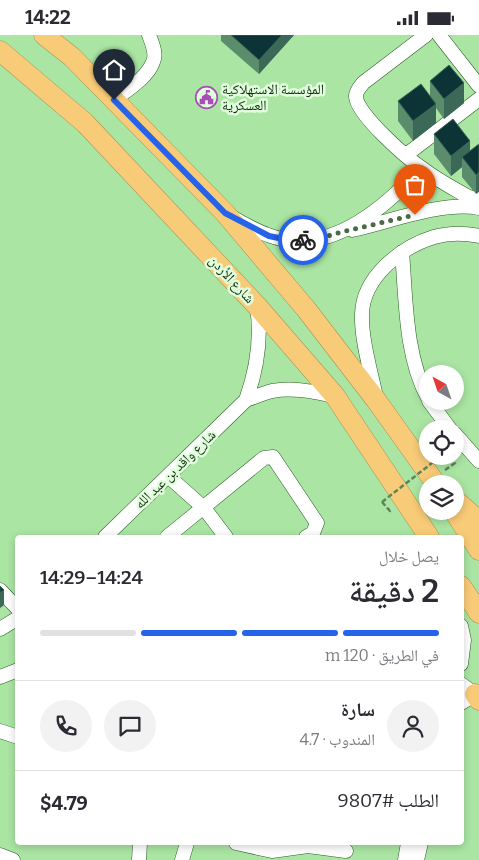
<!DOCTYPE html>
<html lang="ar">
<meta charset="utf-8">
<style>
body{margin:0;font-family:Bitter,"Noto Naskh Arabic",serif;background:#f2f2f3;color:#2b2b33;direction:rtl;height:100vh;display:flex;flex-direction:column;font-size:19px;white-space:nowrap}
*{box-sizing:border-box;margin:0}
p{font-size:16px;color:#7c7c81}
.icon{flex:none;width:28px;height:28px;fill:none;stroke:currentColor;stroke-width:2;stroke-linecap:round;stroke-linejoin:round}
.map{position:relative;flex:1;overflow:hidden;direction:ltr}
.sheet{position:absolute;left:15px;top:500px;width:449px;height:310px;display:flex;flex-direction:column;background:#fff;border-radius:5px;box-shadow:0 2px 8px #0003;direction:rtl}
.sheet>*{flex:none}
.needle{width:32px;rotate:320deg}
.controls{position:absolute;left:419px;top:330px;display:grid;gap:10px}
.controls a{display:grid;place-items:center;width:45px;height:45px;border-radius:50%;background:#fff;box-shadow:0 2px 8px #0003;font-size:25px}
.pin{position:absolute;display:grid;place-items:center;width:42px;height:42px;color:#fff;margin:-51px -21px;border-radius:50% 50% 50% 0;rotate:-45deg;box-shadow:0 0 5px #0007}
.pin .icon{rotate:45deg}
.courier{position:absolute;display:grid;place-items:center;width:50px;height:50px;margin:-25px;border:4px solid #2563eb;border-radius:50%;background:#fff;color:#222;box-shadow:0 1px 6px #0007}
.summary em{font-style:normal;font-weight:600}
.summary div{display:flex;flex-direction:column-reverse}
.summary{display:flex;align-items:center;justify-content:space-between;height:85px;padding:0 25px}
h1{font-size:32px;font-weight:600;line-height:38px}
.bar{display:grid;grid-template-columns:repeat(4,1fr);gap:8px 5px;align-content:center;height:60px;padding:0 25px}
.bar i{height:6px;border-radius:4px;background:#e1e1e2}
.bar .on{background:#2563eb}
.bar p{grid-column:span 4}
.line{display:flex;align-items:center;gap:12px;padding:0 25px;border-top:1px solid #e1e1e2}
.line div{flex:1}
.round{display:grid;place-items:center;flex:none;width:52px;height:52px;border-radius:26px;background:#f2f2f3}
.status{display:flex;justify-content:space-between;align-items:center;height:35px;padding:0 25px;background:#fff;direction:ltr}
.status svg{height:14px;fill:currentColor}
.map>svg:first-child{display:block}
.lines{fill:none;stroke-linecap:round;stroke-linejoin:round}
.minor-casing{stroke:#285f23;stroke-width:15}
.highway-casing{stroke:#a89354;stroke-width:21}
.path{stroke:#5d8558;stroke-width:2.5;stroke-dasharray:5 2.5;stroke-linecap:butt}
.minor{stroke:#fff;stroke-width:14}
.highway{stroke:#f8cb78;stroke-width:20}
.path-bridge{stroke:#5d8558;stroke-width:2.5;stroke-dasharray:5 2.5;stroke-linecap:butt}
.wall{fill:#5b8c6c}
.shaded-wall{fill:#3b6857}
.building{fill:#0c3336;stroke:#3b6857}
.done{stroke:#486c45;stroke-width:5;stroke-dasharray:0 9}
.route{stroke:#2563eb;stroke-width:6}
.labels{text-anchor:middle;stroke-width:5;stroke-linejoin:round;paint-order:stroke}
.poi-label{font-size:14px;fill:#142b12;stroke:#e0fedc;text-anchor:start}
.street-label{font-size:14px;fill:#142b12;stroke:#e0fedc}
</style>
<div class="status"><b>14:22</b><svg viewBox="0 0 49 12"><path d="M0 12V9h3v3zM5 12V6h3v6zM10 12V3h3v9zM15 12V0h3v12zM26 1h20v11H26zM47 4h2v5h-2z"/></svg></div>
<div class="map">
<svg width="479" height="825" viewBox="0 0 479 825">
<rect width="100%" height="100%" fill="#aae5a3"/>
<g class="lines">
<defs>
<path id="minor" d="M426 0 363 48C360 52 356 56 356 61 355 78 408 124 423 134 436 144 451 152 465 160L471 163H479
M439 0 479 51
M114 65C127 55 147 43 153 27 157 19 152 8 149 0
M406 120 479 64
M233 183C245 189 256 196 268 200 327 223 384 174 421 133
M352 195C390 187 442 166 479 173
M402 217C406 264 405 321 428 363
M376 362C371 337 361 304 362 279 363 242 401 212 434 202 448 198 464 198 479 201
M246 365C257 334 262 304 257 272
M429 366 450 394
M455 399 479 426
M168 441 204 473 226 502
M105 502 246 365C255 362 264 358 272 356 294 352 314 357 335 361
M167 502 264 423 273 422 317 488 313 498 306 502
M0 555 18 574
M461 591 464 605 461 629
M0 594 18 583
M0 642 18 635
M461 649 475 659
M461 668 479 657
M0 696 18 702
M236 808 272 816 308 811 346 816
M0 820 13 825
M139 825 140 808
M182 825 187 808
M405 825 408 808
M417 825 421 808"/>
<path id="highway" d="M44 0 72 22 225 178 306 274 376 365 436 449
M0 16 85 88 257 271 335 361 429 502
M455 465 479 486
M454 476 479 515
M461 551 479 578
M475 659 479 665"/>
</defs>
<use href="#minor" class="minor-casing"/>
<use href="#highway" class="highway-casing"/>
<path class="path" d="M445 435 455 428 449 421
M382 467 390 476 391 475"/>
<use href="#minor" class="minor"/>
<use href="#highway" class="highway"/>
<path class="path-bridge" d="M382 467 441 421"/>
</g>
<path class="wall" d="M221 0H294L259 39 221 6Z
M430 46 464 68 444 84 436 73V88L413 106 398 86V66L430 61Z
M434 99 470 116 479 109 476 159 462 142V132L451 141 434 119Z"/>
<path class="shaded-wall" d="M282 0H294L259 39V25Z
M464 48V68L444 84V64Z
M436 69V88L413 106V86Z
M470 106V126L462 122V132L451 141V121Z
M479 137V157L476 159V140Z
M4 555V570L0 573V558Z"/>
<path class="building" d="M231 0H282L259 25Z
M449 30 464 48 444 64 430 46Z
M421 49 436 69 413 86 398 66Z
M453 84 470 106 451 121 434 99Z
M479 109V137L476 140 462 122Z
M0 551 4 555 0 558Z"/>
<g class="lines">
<path class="done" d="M303 205 318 204 341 197 415 180"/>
<path class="route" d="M114 65 225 178 269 201 293 206 303 205"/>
</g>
<defs>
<symbol id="civic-ring" viewBox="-11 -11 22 22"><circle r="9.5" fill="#e0fedc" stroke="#a94db7" stroke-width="1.5"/><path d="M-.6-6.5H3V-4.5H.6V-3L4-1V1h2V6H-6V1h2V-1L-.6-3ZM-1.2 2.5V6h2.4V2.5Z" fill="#a94db7"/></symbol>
</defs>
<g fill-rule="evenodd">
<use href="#civic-ring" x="194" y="50" width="25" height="25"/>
</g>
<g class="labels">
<g class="poi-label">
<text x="222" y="59">المؤسسة الاستهلاكية<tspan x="222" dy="16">العسكرية</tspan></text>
</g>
<g class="street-label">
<text transform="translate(232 244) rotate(47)" y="5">شارع الأردن</text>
<text transform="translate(175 434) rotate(-44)" y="5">شارع واقد بن عبد الله</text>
</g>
</g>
</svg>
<div class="controls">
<a><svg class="needle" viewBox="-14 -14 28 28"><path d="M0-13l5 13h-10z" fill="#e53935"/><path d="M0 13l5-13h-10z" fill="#7c7c81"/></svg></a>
<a><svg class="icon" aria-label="locate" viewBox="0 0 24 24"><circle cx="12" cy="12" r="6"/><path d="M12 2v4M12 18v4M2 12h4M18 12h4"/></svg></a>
<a><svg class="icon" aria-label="layers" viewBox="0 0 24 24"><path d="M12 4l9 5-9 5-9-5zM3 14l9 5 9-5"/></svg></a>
</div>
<div class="pin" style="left:415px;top:180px;background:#ea580c"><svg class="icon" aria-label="bag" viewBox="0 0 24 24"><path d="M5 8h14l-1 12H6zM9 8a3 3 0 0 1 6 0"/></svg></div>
<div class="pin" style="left:114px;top:65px;background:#1f2937"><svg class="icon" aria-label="home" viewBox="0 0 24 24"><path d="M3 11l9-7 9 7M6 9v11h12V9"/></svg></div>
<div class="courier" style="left:303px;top:205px"><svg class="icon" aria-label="bike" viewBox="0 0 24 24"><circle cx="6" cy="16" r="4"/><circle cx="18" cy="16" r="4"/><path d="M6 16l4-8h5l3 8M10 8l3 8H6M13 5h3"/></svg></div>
<section class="sheet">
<div class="summary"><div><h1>2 دقيقة</h1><p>يصل خلال</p></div><em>14:24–14:29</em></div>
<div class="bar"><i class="on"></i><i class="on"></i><i class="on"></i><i></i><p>في الطريق · 120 m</p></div>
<div class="line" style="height:90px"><a class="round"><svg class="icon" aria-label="person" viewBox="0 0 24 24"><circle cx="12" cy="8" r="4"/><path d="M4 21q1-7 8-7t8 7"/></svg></a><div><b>سارة</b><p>المندوب · 4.7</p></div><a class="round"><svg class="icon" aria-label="chat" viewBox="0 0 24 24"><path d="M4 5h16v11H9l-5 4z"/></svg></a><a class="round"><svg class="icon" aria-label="phone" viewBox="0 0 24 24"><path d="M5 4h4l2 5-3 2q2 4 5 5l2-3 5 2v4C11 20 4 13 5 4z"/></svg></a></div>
<div class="line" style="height:65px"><div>الطلب #9807</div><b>$4.79</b></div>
</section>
</div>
